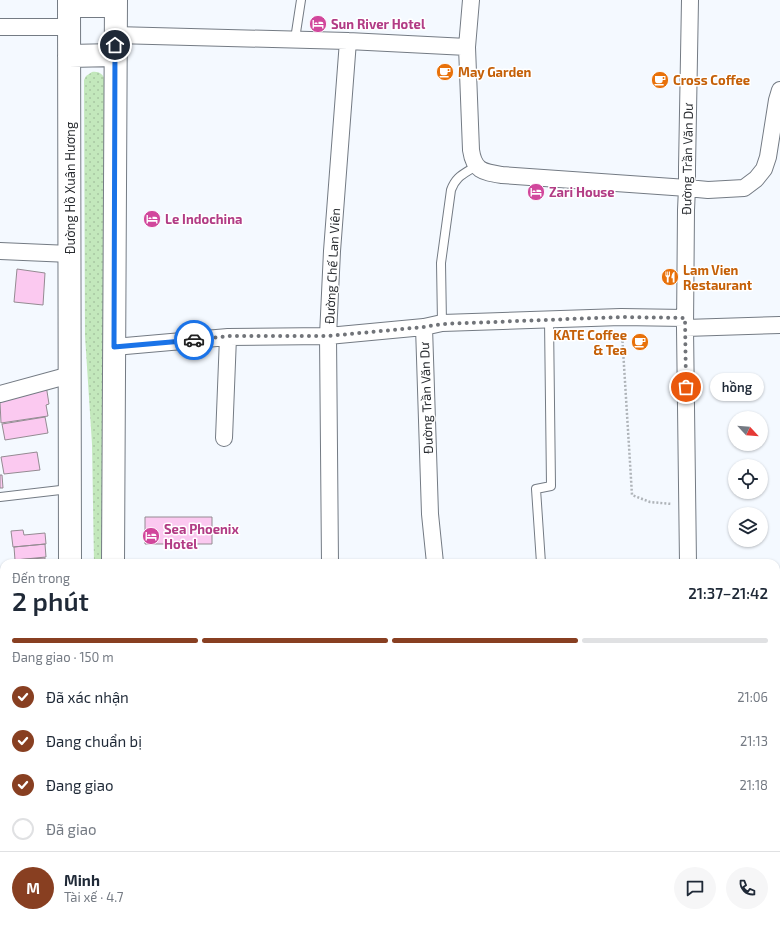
<!DOCTYPE html>
<html lang="vi">
<meta charset="utf-8">
<style>
body{margin:0;font-family:"Exo 2",sans-serif;background:#f6f6f7;color:#1f2937;height:100vh;display:flex;flex-direction:column;font-size:15px;white-space:nowrap}
*{box-sizing:border-box;margin:0}
p{font-size:13px;color:#747a83}
.icon{flex:none;width:22px;height:22px;fill:none;stroke:currentColor;stroke-width:2;stroke-linecap:round;stroke-linejoin:round}
.map{position:relative;flex:1;overflow:hidden}
.drawer{position:absolute;left:0px;top:559px;width:780px;height:372px;display:flex;flex-direction:column;background:#fff;border-radius:12px 12px 0 0;box-shadow:0 1px 3px #0004}
.drawer>*{flex:none}
.needle{width:26px;rotate:116deg}
.tools{position:absolute;left:728px;top:411px;display:grid;gap:8px}
.tools a{display:grid;place-items:center;width:40px;height:40px;border-radius:50%;background:#fff;box-shadow:0 1px 3px #0004;font-size:20px}
.pin{position:absolute;display:grid;place-items:center;width:34px;height:34px;color:#fff;margin:-17px;border:2px solid #fff;border-radius:50%;box-shadow:0 1px 4px #0007}
.courier{position:absolute;display:grid;place-items:center;width:40px;height:40px;margin:-20px;border:3px solid #1a73e8;border-radius:50%;background:#fff;color:#222;box-shadow:0 1px 5px #0007}
.bubble{position:absolute;height:28px;border-radius:14px;background:#fff;box-shadow:0 1px 3px #0004;font-size:13px;font-weight:600;line-height:28px;text-align:center}
.head em{font-style:normal;font-weight:600}
.head div{display:flex;flex-direction:column-reverse}
.head{display:flex;align-items:center;justify-content:space-between;height:68px;padding:0 12px}
h1{font-size:26px;font-weight:600;line-height:30px}
.bar{display:grid;grid-template-columns:repeat(4,1fr);gap:6px 4px;align-content:center;height:48px;padding:0 12px}
.bar i{height:5px;border-radius:3px;background:#e0e1e3}
.bar .selected{background:#883f21}
.bar p{grid-column:span 4}
.line{display:flex;align-items:center;gap:10px;padding:0 12px;border-top:1px solid #e0e1e3}
.line div{flex:1}
.round{display:grid;place-items:center;flex:none;width:42px;height:42px;border-radius:21px;background:#f6f6f7}
ol{padding:0 12px;list-style:none}
li{display:flex;align-items:center;gap:12px;height:44px}
li p{margin-inline-start:auto}
li .icon{padding:4px;border-radius:50%;background:#883f21;color:#fff;stroke-width:4}
li:last-child{color:#747a83}
li i{width:22px;height:22px;border:2px solid #e0e1e3;border-radius:50%}
.map>svg:first-child{display:block}
.grass{fill:url(#grass-dots)}
.pitch{fill:#c3e8bc}
.building{fill:#fbc9f0;stroke:#948b92}
.lines{fill:none;stroke-linecap:round;stroke-linejoin:round}
.lane-casing{stroke:#747b84;stroke-width:10}
.street-casing{stroke:#747b84;stroke-width:18}
.secondary-casing{stroke:#747b84;stroke-width:24}
.path{stroke:#afb4b9;stroke-width:2.5;stroke-dasharray:2 2;stroke-linecap:butt}
.lane{stroke:#fff;stroke-width:8}
.street{stroke:#fff;stroke-width:16}
.secondary{stroke:#fff;stroke-width:22}
.done{stroke:#717479;stroke-width:4;stroke-dasharray:0 7.2}
.route{stroke:#1a73e8;stroke-width:5}
.labels{text-anchor:middle;stroke-width:3;stroke-linejoin:round;paint-order:stroke}
.hotel-label{font-size:13px;font-weight:bold;fill:#b23c85;stroke:#fff;text-anchor:start}
.food-label{font-size:13px;font-weight:bold;fill:#c56008;stroke:#fff;text-anchor:start}
.street-label{font-size:13px;fill:#2a2d31;stroke:#fff}
</style>
<div class="map">
<svg width="780" height="931" viewBox="0 0 780 931">
<defs>
<pattern id="grass-dots" width="8" height="8" patternUnits="userSpaceOnUse"><rect width="8" height="8" fill="#c3e8bc"/><path d="M2 2h.1M6 6h.1" fill="none" stroke="#a8c7a2" stroke-width="1.8" stroke-linecap="round"/></pattern>
</defs>
<rect width="100%" height="100%" fill="#f4f9ff"/>
<path class="grass" d="M92 72C99 71 103 74 105 80L107 563H94L92 444 85 336 84 80 86 76Z
M76 927H94L95 931H76Z"/>
<path class="pitch" d="M0 776H4V865H0Z"/>
<path class="building" d="M17 269 45 273 43 305 14 302Z
M46 385 49 404 46 405 48 416 1 423 0 402Z
M45 417 48 433 5 440 2 424Z
M37 452 40 470 4 474 1 457Z
M0 475H2L3 488H0Z
M145 517H212V544H145Z
M23 530 24 535 45 533 46 544 13 547 11 531Z
M45 544 46 557 15 560 14 547Z
M45 558V563H13V560Z
M0 599H4V622H0Z"/>
<g class="lines">
<defs>
<path id="lane" d="M295 39 301 0
M442 323 441 263 451 190C456 176 464 174 476 166
M0 497 69 489
M541 563 536 489 551 486 549 320
M0 739H4
M70 931V927
M103 931V927"/>
<path id="street" d="M471 0 467 47 471 150C474 171 483 172 502 175L687 188 708 190 744 188 756 179 764 169 768 157 777 100 780 90
M0 27H69
M115 35 348 41 467 47
M0 251 70 254
M424 327 430 514 435 563
M685 328 780 325
M114 347 228 337
M0 394 70 375
M224 438 228 337 328 336 424 327 442 323 621 317 685 318
M330 563 328 336 332 251 348 41
M688 563 685 328 686 210 687 188V168L690 0
M776 619 780 620
M776 744 780 745"/>
<path id="secondary" d="M69 0 70 563
M69 6H116
M69 56 115 55
M113 563 116 0
M0 652H4
M0 675H4
M776 707 780 708
M776 729H780"/>
</defs>
<use href="#lane" class="lane-casing"/>
<use href="#street" class="street-casing"/>
<use href="#secondary" class="secondary-casing"/>
<path class="path" d="M622 333 632 495 650 502 672 504"/>
<use href="#lane" class="lane"/>
<use href="#street" class="street"/>
<use href="#secondary" class="secondary"/>
</g>
<g class="lines">
<path class="done" d="M194 340 228 336H328L424 327 442 324 621 317 685 318 686 387"/>
<path class="route" d="M115 45 114 347 194 340"/>
</g>
<defs>
<symbol id="hotel-disc" viewBox="-11 -11 22 22"><circle r="9.5" fill="#d1479c" stroke="#fff"/><path d="M-6-4.5h1.5V1H6V5H4.5V3h-9V5H-6ZM-4 0a1.8 1.8 0 1 1 3.6 0ZM.5 0V-2.5h3Q6-2.5 6 0Z" fill="#fff"/></symbol>
<symbol id="cafe-disc" viewBox="-11 -11 22 22"><circle r="9.5" fill="#e8710a" stroke="#fff"/><path d="M-5.5-4.5H6V0H3Q3 3.5 0 3.5H-2.5Q-5.5 3.5-5.5 0ZM3-3.2v2h1.7v-2ZM-6 4.5H4V6H-6Z" fill="#fff"/></symbol>
<symbol id="restaurant-disc" viewBox="-11 -11 22 22"><circle r="9.5" fill="#e8710a" stroke="#fff"/><path d="M-5-6h1v4h1v-4h1v4h1v-4h1v5L-1.5 .5V6h-2V.5L-5-1ZM5-6V6H3V1.5H1.5Q1.5-4 5-6Z" fill="#fff"/></symbol>
</defs>
<g fill-rule="evenodd">
<use href="#hotel-disc" x="308" y="14" width="20" height="20"/>
<use href="#cafe-disc" x="435" y="62" width="20" height="20"/>
<use href="#cafe-disc" x="650" y="70" width="20" height="20"/>
<use href="#hotel-disc" x="526" y="182" width="20" height="20"/>
<use href="#hotel-disc" x="142" y="209" width="20" height="20"/>
<use href="#restaurant-disc" x="660" y="267" width="20" height="20"/>
<use href="#cafe-disc" x="630" y="332" width="20" height="20"/>
<use href="#hotel-disc" x="141" y="526" width="20" height="20"/>
</g>
<g class="labels">
<g class="hotel-label">
<text x="331" y="29">Sun River Hotel</text>
<text x="549" y="197">Zari House</text>
<text x="165" y="224">Le Indochina</text>
<text x="164" y="534">Sea Phoenix<tspan x="164" dy="15">Hotel</tspan></text>
</g>
<g class="food-label">
<text x="458" y="77">May Garden</text>
<text x="673" y="85">Cross Coffee</text>
<text x="683" y="275">Lam Vien<tspan x="683" dy="15">Restaurant</tspan></text>
<text x="627" y="340" text-anchor="end">KATE Coffee<tspan x="627" dy="15">&amp; Tea</tspan></text>
</g>
<g class="street-label">
<text transform="translate(687 159) rotate(-89)" y="5">Đường Trần Văn Dư</text>
<text transform="translate(70 188) rotate(-90)" y="5">Đường Hồ Xuân Hương</text>
<text transform="translate(332 266) rotate(-87)" y="5">Đường Chế Lan Viên</text>
<text transform="translate(426 398) rotate(-92)" y="5">Đường Trần Văn Dư</text>
</g>
</g>
</svg>
<div class="tools">
<a><svg class="needle" viewBox="-14 -14 28 28"><path d="M0-13l5 13h-10z" fill="#e53935"/><path d="M0 13l5-13h-10z" fill="#747a83"/></svg></a>
<a><svg class="icon" aria-label="locate" viewBox="0 0 24 24"><circle cx="12" cy="12" r="6"/><path d="M12 2v4M12 18v4M2 12h4M18 12h4"/></svg></a>
<a><svg class="icon" aria-label="layers" viewBox="0 0 24 24"><path d="M12 4l9 5-9 5-9-5zM3 14l9 5 9-5"/></svg></a>
</div>
<div class="pin" style="left:686px;top:387px;background:#ea580c"><svg class="icon" aria-label="bag" viewBox="0 0 24 24"><path d="M5 8h14l-1 12H6zM9 8a3 3 0 0 1 6 0"/></svg></div>
<div class="pin" style="left:115px;top:45px;background:#1f2937"><svg class="icon" aria-label="home" viewBox="0 0 24 24"><path d="M3 11l9-7 9 7M6 9v11h12V9"/></svg></div>
<div class="courier" style="left:194px;top:340px"><svg class="icon" aria-label="car" viewBox="0 0 24 24"><path d="M5 17H2v-5l4-1 3-4h7l3 4 3 1v5h-3M9 17h6M6 11h13"/><circle cx="7" cy="17" r="2"/><circle cx="17" cy="17" r="2"/></svg></div>
<div class="bubble" style="left:710px;top:373px;width:54px">hồng</div>
<section class="drawer">
<div class="head"><div><h1>2 phút</h1><p>Đến trong</p></div><em>21:37–21:42</em></div>
<div class="bar"><i class="selected"></i><i class="selected"></i><i class="selected"></i><i></i><p>Đang giao · 150 m</p></div>
<ol>
<li><svg class="icon" aria-label="check" viewBox="0 0 24 24"><path d="M5 12l5 5 9-10"/></svg>Đã xác nhận<p>21:06</p></li>
<li><svg class="icon" aria-label="check" viewBox="0 0 24 24"><path d="M5 12l5 5 9-10"/></svg>Đang chuẩn bị<p>21:13</p></li>
<li><svg class="icon" aria-label="check" viewBox="0 0 24 24"><path d="M5 12l5 5 9-10"/></svg>Đang giao<p>21:18</p></li>
<li><i></i>Đã giao</li>
</ol>
<div class="line" style="height:72px"><b class="round" style="background:#883f21;color:#fff">M</b><div><b>Minh</b><p>Tài xế · 4.7</p></div><a class="round"><svg class="icon" aria-label="chat" viewBox="0 0 24 24"><path d="M4 5h16v11H9l-5 4z"/></svg></a><a class="round"><svg class="icon" aria-label="phone" viewBox="0 0 24 24"><path d="M5 4h4l2 5-3 2q2 4 5 5l2-3 5 2v4C11 20 4 13 5 4z"/></svg></a></div>
</section>
</div>
